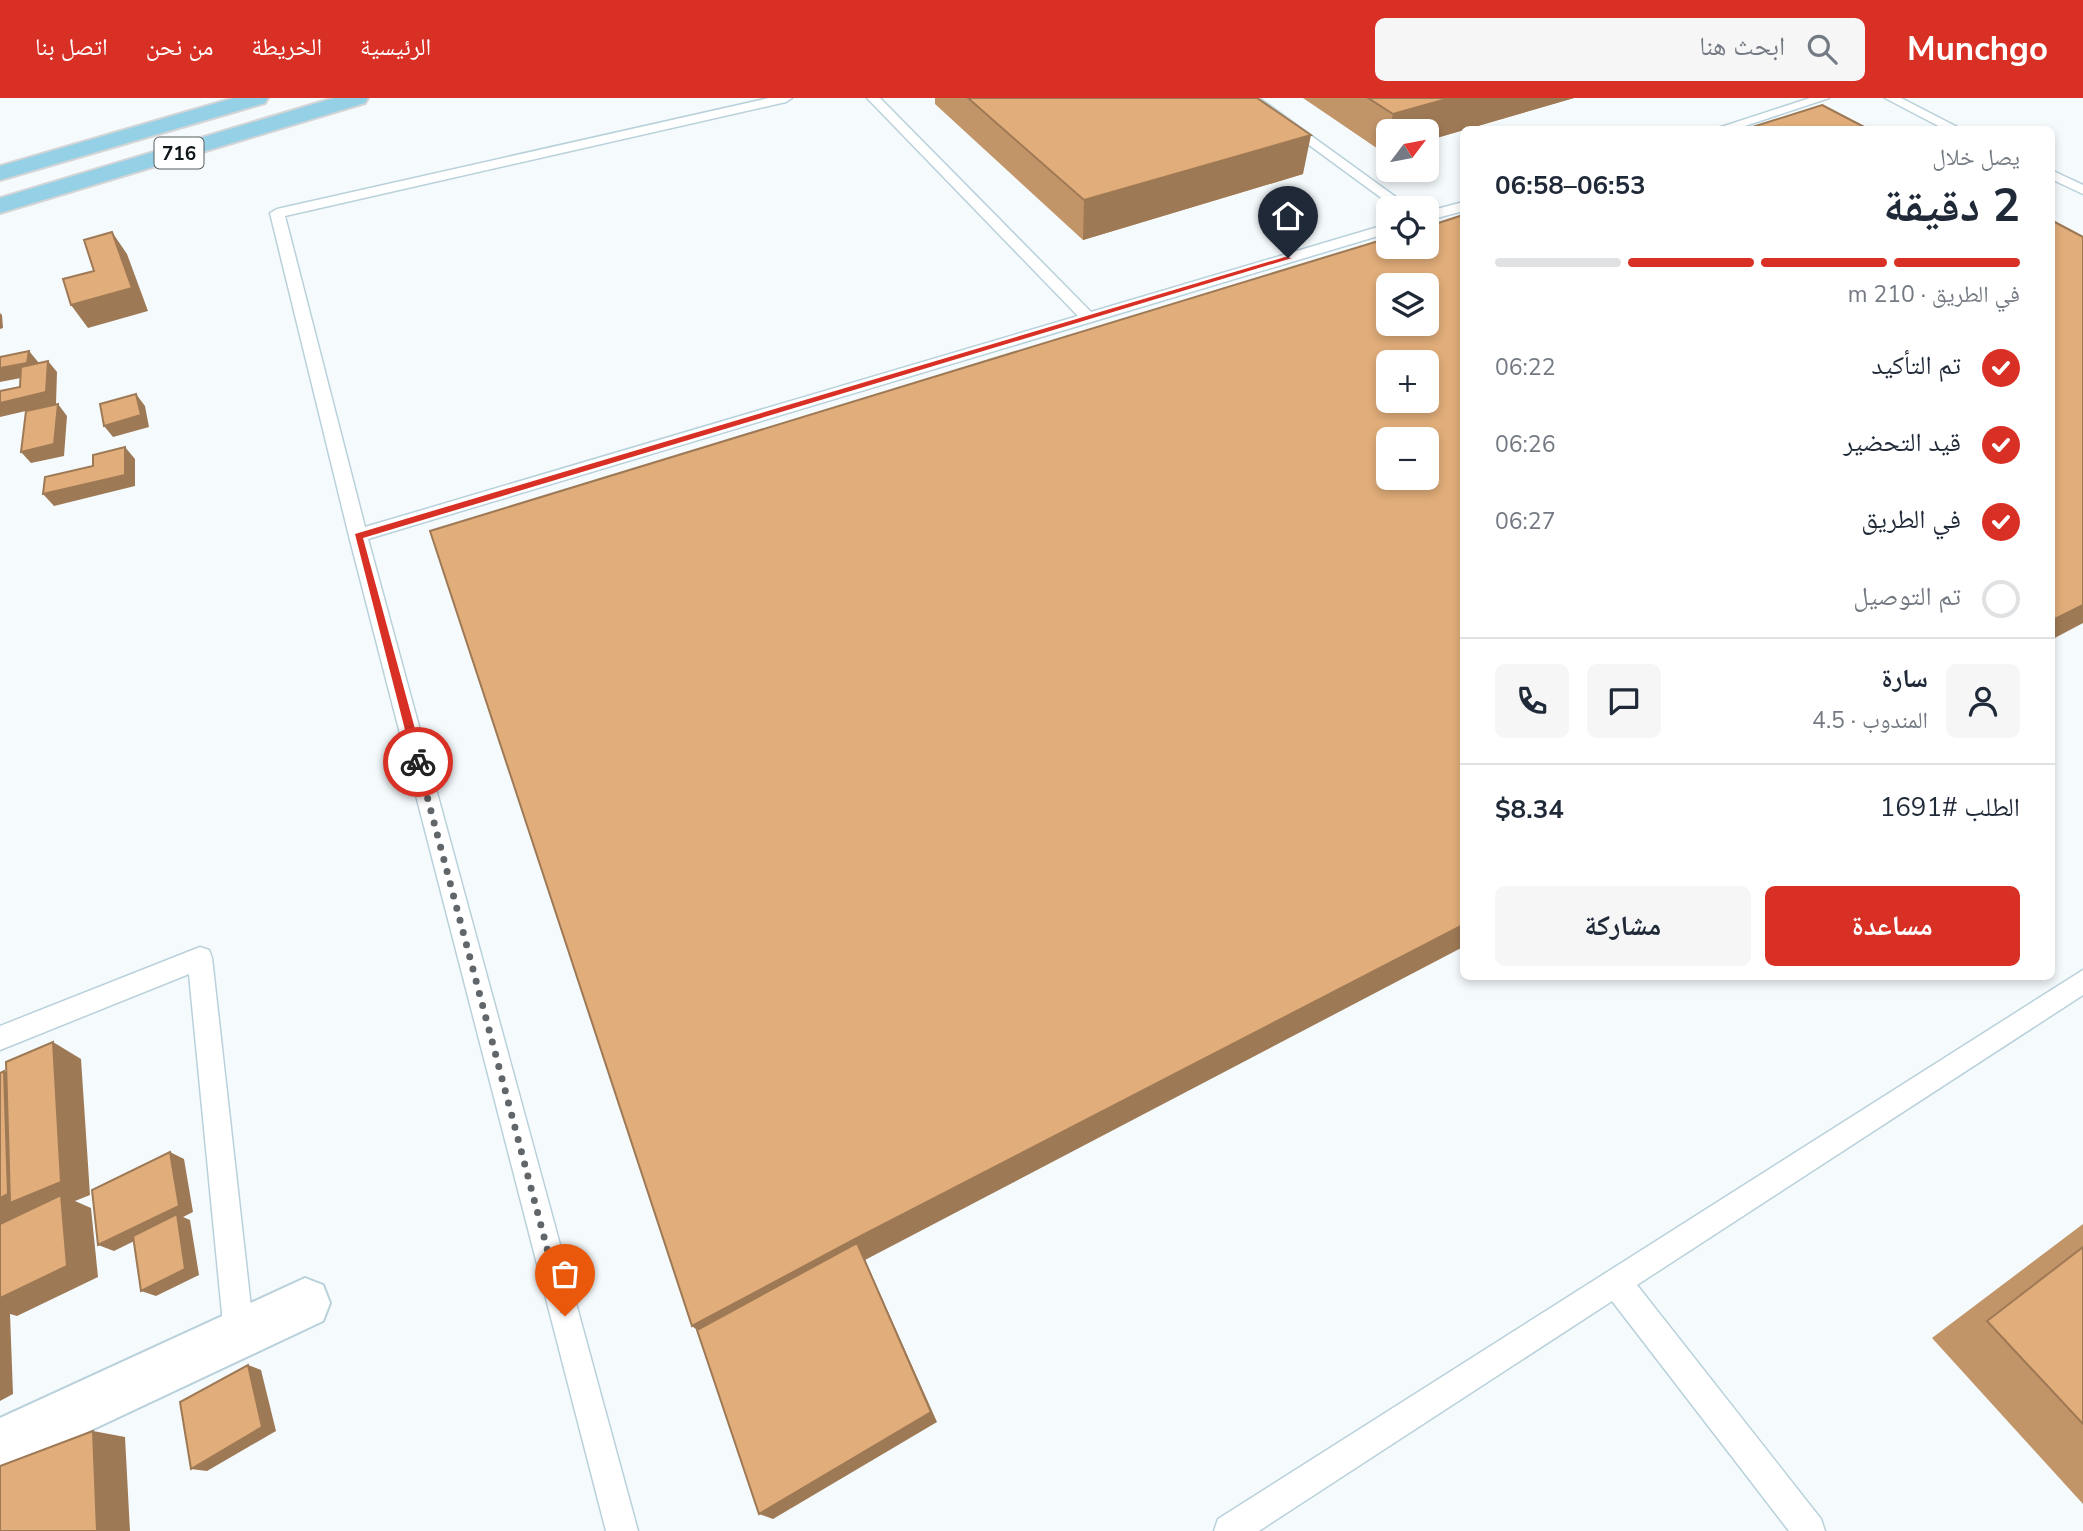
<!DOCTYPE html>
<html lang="ar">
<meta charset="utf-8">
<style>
body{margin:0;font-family:"Nunito Sans","Noto Naskh Arabic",sans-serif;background:#f6f6f7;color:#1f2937;direction:rtl;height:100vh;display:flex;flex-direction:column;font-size:26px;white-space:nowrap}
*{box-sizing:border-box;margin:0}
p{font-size:23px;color:#747a83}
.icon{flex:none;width:38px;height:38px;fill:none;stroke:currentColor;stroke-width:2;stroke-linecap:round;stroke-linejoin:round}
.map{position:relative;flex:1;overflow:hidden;direction:ltr}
.sheet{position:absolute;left:1460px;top:28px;width:595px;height:854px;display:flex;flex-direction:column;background:#fff;border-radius:10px;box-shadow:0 4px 10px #0003;direction:rtl}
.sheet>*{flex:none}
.needle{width:46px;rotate:58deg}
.controls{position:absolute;left:1376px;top:21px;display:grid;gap:14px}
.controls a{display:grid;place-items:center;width:63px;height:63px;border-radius:10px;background:#fff;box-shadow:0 4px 10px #0003;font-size:35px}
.pin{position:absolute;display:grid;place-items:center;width:60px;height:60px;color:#fff;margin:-72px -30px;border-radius:50% 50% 50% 0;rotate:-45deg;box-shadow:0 0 7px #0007}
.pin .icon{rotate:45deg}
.courier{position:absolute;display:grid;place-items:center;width:70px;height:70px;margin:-35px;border:5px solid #d93025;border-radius:50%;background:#fff;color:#222;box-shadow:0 2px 9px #0007}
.headline em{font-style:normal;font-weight:700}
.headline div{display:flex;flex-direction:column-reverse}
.headline{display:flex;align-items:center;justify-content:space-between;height:119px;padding:0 35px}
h1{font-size:46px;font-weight:700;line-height:52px}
.bar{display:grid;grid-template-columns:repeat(4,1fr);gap:10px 7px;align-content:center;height:84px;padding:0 35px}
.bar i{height:9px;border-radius:5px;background:#e0e1e3}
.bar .current{background:#d93025}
.bar p{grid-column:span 4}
.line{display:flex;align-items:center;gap:18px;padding:0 35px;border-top:2px solid #e0e1e3}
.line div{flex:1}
.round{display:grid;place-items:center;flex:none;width:74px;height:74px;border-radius:10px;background:#f6f6f7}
ol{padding:0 35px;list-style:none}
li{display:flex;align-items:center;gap:21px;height:77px}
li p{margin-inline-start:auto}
li .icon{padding:7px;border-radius:50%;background:#d93025;color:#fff;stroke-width:4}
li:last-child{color:#747a83}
li i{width:38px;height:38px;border:4px solid #e0e1e3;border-radius:50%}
.cta{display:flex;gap:14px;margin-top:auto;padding:14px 35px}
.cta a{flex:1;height:80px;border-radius:10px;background:#d93025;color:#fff;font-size:28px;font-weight:700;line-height:80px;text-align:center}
.cta a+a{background:#f6f6f7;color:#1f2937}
header{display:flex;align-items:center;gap:42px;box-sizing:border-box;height:98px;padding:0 35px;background:#d93025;color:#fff}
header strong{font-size:33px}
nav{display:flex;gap:38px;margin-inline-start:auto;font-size:24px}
.search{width:490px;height:63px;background:#f6f6f7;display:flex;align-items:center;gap:18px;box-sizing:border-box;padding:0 24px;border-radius:10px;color:#747a83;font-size:26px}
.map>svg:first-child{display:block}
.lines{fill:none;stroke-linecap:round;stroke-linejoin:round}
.service-casing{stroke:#b9d1db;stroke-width:3}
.minor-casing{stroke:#b9d1db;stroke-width:4}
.primary-casing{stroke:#d4d5d6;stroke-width:4}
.service{fill:#fff;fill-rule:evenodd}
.minor{fill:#fff;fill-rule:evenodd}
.primary{fill:#94d0e6;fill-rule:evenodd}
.wall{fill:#c29569}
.shaded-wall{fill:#9e7955}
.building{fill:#e1ad7a;stroke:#9e7955;stroke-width:2;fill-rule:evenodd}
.route{fill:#d93025}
.done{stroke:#60666a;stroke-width:7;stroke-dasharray:0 12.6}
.labels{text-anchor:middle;stroke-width:5;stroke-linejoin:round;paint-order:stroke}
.shield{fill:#fff;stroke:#575d5f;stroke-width:2}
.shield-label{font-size:19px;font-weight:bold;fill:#0f171b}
</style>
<header>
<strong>Munchgo</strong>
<div class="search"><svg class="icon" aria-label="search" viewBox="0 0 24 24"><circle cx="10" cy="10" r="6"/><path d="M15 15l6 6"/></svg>ابحث هنا</div>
<nav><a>الرئيسية</a><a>الخريطة</a><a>من نحن</a><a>اتصل بنا</a></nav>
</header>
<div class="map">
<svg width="2083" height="1433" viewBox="0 0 2083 1433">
<rect width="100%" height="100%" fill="#f5fafc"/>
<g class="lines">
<defs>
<path id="service" d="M769 0H792L786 4 285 118 365 429 1078 218 867 0H880L1091 214 1388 126V135L368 441 638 1433H606L349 438 270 115 277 111Z
M1245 0H1259L1411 110H1395Z
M1810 0H1829L1733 32H1712Z
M1885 0H1901L1963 32H1946Z
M2051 72 2083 87V96L2051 81Z
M1463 104V113L1426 123V114Z
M200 849 209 852 212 860 254 1236 250 1247 239 1251 228 1247 224 1236 189 876 0 952V928Z
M2083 872V897L1637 1187 1821 1421 1825 1433H1789L1612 1203 1259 1433H1214L1218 1421Z"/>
<path id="minor" d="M305 1180 323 1187 330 1205 323 1223 0 1375V1320Z"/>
<path id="primary" d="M234 0H268L265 5 0 82V68Z
M334 0H368L365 5 0 115V100Z"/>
</defs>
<use href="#service" class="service-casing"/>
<use href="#minor" class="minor-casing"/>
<use href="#primary" class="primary-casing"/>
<use href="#service" class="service"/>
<use href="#minor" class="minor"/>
<use href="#primary" class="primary"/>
</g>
<path class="wall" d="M935 0H1257L1303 76 1083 142 935 6Z
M1303 0H1574L1426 43V33H1388V54L1384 55Z
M2083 1126V1406L1932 1240Z"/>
<path class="shaded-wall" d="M1450 0H1574L1426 43V33H1389L1393 16Z
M1311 37 1303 76 1083 142 1084 102Z
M1388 37V54L1384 55Z
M112 134 127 156 148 213 88 230 71 207 132 190Z
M0 215 2 217 3 230 0 231Z
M29 253 39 265 36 277 0 284V270Z
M48 263 57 274 56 306 0 319V305L46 294Z
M136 296 145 308 149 329 113 339 104 328Z
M58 306 67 318 64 358 31 365 21 354Z
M125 349 135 361V388L54 408 43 396Z
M2083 507V525L2051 542V523Z
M1463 827V849L865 1162 937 1324 773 1421 759 1416 713 1245 692 1228 855 1141Z
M53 944 81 961 90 1097 75 1103 91 1110 98 1179 17 1218 10 1216 13 1296 0 1303V1100L4 973 34 989Z
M170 1054 184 1061 193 1114 183 1119 190 1122 199 1177 156 1198 141 1193 177 1122 114 1153 98 1147Z
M248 1267 261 1272 276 1333 207 1373 191 1371Z
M93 1333 125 1339 130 1433H97Z"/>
<path class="building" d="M968 0H1257L1311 37 1084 102Z
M1368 0H1450L1393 16Z
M1822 7 1870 32H1743Z
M1463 117V827L855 1141 692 1228 430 433 1388 140V149H1426V129ZM1388 187H1426V226H1388ZM1388 264H1426V303H1388ZM1388 341H1426V380H1388Z
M2051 122 2083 139V507L2051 523Z
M112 134 132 190 71 207 63 181 94 173 84 142Z
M29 253 27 265 0 270V259Z
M48 263 46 294 0 305V293L20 289 21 269Z
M136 296 141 317 104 328 100 306Z
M58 306 54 346 21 354 26 313Z
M125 349V377L43 396 45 379 93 368V357Z
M53 944 61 1084 10 1105 6 964Z
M4 973 8 1096 0 1100V975Z
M170 1054 179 1108 98 1147 92 1092Z
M61 1097 67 1168 0 1200V1126Z
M177 1116 185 1171 141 1193 133 1138Z
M857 1145 931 1314 759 1416 697 1232Z
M2083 1149V1326L1987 1223Z
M248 1267 262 1329 191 1371 180 1304Z
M93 1333 97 1433H0V1368Z"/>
<path class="route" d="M1285 159 1292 160 363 440 424 664 422 667H414L355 436Z"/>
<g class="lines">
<path class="done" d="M418 664 565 1218"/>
</g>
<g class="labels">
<rect class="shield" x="154.5" y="39.5" width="49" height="31" rx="5"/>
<g class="shield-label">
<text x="179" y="62">716</text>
</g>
</g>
</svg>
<div class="controls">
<a><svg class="needle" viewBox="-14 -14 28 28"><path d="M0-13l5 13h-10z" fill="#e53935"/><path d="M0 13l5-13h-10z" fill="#747a83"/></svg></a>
<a><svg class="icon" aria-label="locate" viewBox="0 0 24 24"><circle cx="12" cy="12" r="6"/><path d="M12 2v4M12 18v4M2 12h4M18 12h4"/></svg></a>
<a><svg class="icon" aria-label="layers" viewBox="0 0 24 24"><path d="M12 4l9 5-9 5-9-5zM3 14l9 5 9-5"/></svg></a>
<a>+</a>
<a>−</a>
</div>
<div class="pin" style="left:565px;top:1218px;background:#ea580c"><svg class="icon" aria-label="bag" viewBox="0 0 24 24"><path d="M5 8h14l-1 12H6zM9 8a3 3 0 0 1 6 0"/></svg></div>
<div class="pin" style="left:1288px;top:160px;background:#1f2937"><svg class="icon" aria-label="home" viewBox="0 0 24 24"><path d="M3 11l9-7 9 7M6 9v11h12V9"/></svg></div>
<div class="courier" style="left:418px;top:664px"><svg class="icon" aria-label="bike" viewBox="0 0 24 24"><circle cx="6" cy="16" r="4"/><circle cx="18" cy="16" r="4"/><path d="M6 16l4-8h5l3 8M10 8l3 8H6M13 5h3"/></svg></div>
<section class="sheet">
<div class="headline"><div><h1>2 دقيقة</h1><p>يصل خلال</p></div><em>06:53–06:58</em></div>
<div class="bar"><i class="current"></i><i class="current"></i><i class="current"></i><i></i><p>في الطريق · 210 m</p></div>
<ol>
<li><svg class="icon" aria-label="check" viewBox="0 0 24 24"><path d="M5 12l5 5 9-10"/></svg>تم التأكيد<p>06:22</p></li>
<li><svg class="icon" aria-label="check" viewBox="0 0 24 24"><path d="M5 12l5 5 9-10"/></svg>قيد التحضير<p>06:26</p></li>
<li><svg class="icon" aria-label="check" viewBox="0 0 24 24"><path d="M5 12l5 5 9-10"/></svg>في الطريق<p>06:27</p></li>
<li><i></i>تم التوصيل</li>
</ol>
<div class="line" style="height:126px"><a class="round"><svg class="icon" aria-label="person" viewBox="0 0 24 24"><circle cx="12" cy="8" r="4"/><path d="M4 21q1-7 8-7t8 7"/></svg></a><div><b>سارة</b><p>المندوب · 4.5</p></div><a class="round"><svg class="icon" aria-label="chat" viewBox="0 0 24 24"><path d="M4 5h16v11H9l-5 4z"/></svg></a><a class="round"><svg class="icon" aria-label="phone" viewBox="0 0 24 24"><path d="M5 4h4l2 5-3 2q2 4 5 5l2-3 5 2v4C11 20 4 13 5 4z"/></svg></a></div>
<div class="line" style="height:91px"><div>الطلب #1691</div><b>$8.34</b></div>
<div class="cta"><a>مساعدة</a><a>مشاركة</a></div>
</section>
</div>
